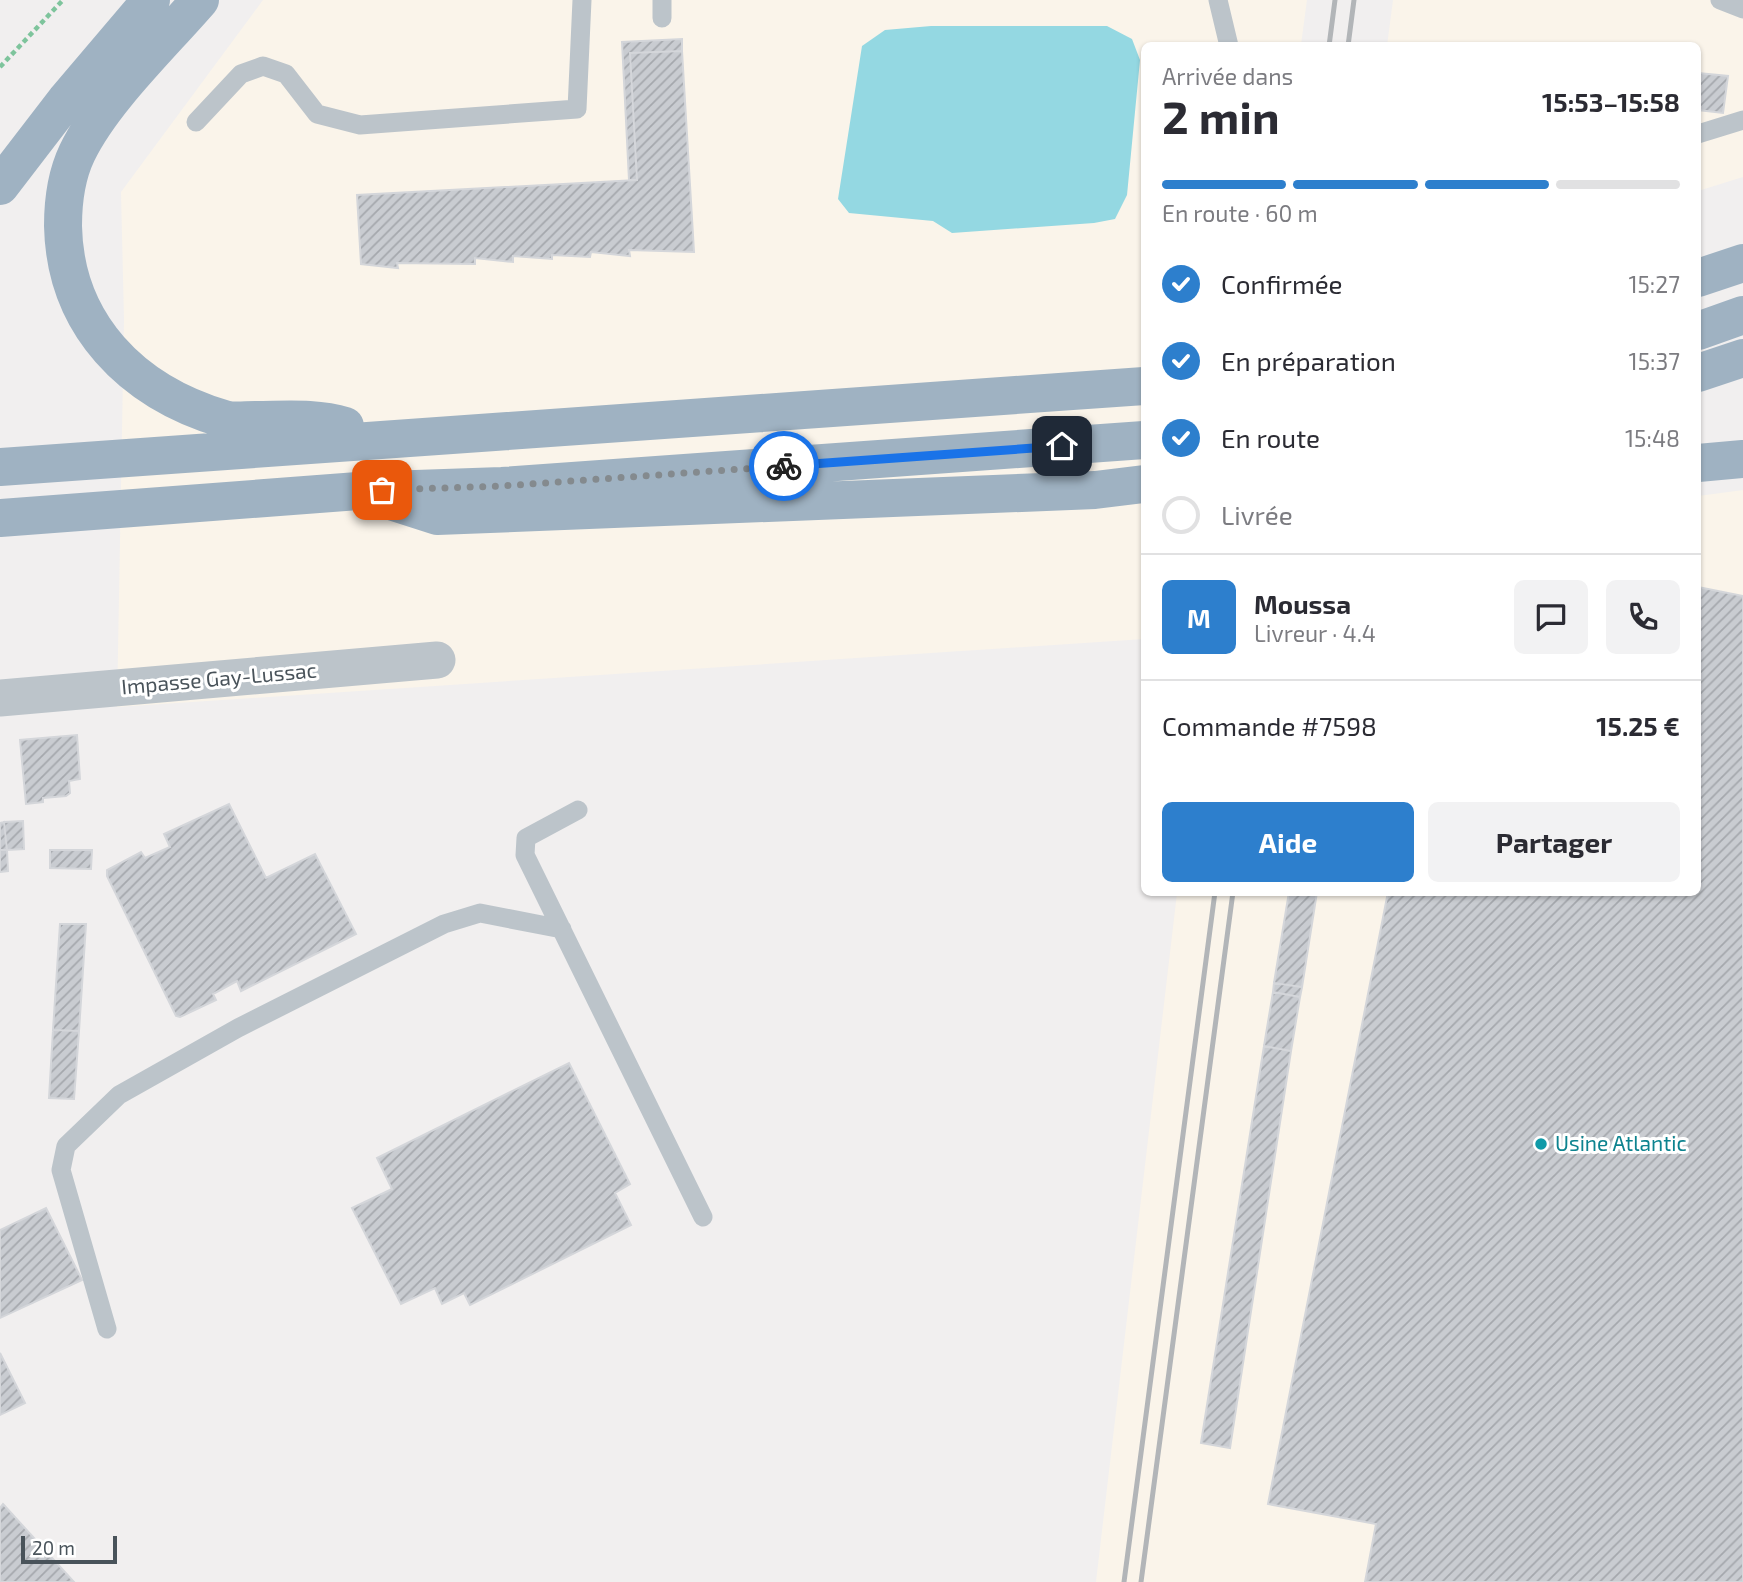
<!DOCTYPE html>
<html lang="fr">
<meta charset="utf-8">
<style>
body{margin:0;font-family:"Exo 2",sans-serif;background:#f2f2f3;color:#2b2b33;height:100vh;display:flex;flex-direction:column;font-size:26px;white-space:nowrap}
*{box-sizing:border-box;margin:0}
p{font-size:23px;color:#7c7c81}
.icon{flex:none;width:38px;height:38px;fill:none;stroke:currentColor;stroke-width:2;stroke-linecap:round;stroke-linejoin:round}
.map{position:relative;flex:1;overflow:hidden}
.sheet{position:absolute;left:1141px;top:42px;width:560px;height:854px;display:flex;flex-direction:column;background:#fff;border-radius:10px;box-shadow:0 2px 5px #0004}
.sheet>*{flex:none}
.scale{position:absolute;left:21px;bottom:18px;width:96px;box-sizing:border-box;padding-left:7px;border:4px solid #49535a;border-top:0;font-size:19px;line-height:24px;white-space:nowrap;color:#49535a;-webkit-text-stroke:5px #fff;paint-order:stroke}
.pin{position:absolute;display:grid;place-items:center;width:60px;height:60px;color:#fff;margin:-30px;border-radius:14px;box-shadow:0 4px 10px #0006}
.courier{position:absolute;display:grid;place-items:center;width:70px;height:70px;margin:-35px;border:5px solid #1a73e8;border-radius:50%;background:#fff;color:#222;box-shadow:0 2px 9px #0007}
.head em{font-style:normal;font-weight:700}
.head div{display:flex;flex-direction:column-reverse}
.head{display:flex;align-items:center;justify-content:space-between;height:119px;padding:0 21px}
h1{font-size:46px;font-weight:700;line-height:52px}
.bar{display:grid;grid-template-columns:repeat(4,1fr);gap:10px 7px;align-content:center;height:84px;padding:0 21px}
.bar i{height:9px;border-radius:5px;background:#e1e1e2}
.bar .active{background:#2d7fcd}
.bar p{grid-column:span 4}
.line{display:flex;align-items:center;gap:18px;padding:0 21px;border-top:2px solid #e1e1e2}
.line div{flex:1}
.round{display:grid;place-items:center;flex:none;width:74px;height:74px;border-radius:10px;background:#f2f2f3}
ol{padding:0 21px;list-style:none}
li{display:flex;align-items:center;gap:21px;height:77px}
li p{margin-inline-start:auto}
li .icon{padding:7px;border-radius:50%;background:#2d7fcd;color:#fff;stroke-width:4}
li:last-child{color:#7c7c81}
li i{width:38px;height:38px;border:4px solid #e1e1e2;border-radius:50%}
.button{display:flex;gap:14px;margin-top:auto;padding:14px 21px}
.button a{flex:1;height:80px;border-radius:10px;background:#2d7fcd;color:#fff;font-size:28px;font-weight:700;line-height:80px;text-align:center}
.button a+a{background:#f2f2f3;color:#2b2b33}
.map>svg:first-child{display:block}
.commercial{fill:#faf4ea}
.water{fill:#94d8e2}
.building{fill:url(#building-hatch);stroke:#d4d6da;stroke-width:2}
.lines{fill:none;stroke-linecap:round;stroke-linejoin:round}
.path{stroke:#7ec49c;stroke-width:4.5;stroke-dasharray:5 3.5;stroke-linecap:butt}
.service{stroke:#bcc4ca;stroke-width:19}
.minor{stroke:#bcc4ca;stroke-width:37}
.trunk{stroke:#9fb2c2;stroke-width:38}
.rail{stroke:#b2b5b8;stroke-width:5}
.done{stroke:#848a8e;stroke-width:7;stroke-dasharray:0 12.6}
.route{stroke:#1a73e8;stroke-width:9}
.culture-dot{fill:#0f9aa8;stroke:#fff;stroke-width:2.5}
.labels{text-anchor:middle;stroke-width:6;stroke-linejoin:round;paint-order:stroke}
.street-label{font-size:21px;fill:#49535a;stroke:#fff}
.culture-label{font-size:21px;fill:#0d838f;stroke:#fff;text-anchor:start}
</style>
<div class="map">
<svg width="1743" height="1582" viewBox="0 0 1743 1582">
<defs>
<pattern id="building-hatch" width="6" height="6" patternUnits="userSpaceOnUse" patternTransform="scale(1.75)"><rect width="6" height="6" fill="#c9ccd1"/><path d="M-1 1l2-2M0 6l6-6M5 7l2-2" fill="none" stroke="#a5a8ad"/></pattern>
</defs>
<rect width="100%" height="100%" fill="#f1efef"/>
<path class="commercial" d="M263 0H1307L1301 45 1144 46V639L117 707 124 320 121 192Z
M1393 0H1743V177L1698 191V46H1387Z
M1743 490V1582H1096L1177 893 1698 892V496Z"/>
<path class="water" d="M931 26H1107L1132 39 1140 60 1127 195 1115 219 1094 223 952 233 933 221 849 213 838 199 862 46 885 30Z"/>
<path class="building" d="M682 39V51L630 53 637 180H629L622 42Z
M682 51 694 252 629 250 630 256 591 252 590 257 552 255V259L513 256V262L475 258V264L397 263 398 268 361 264 357 195 637 180 630 53Z
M1698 73 1728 76 1723 113 1698 110Z
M1698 587 1743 596V1582H1365L1376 1524 1268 1504 1388 892H1698Z
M77 735 80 779 69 781 70 793 66 796 43 798V802L26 804 20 740Z
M229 804 266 878 315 854 356 934 241 991 237 981 213 994 216 1000 180 1017 176 1016 107 876V870L141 852 145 858 170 847 164 834Z
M23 821 24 849 7 850 4 822Z
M4 822 7 850H0V823Z
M0 850H7L8 871 0 872Z
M50 850H92L91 869 50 868Z
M1289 892H1317L1302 987 1274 983Z
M60 924H86L79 1031 53 1030Z
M1274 983 1302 987 1300 997 1273 992Z
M1273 992 1300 997 1291 1051 1264 1046Z
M53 1030 79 1031 74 1099 49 1098Z
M1264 1046 1291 1051 1230 1448 1201 1443Z
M569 1063 630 1184 615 1193 631 1225 470 1305 464 1293 442 1304 435 1288 401 1304 352 1208 392 1189 377 1158Z
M46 1208 82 1280 0 1318V1230Z
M0 1353 25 1403 0 1415Z
M3 1504 74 1582H0V1508Z"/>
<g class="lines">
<path class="path" d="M0 67 63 0"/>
<path class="service" d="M662 0V18
M1218 0 1229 46
M1720 0 1743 9
M196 122 241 74 263 66 286 74 317 114 360 125 577 109 582 0
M1698 134 1743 120
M578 810 526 838 525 855 703 1217
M107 1329 61 1170 66 1146 119 1095 238 1028 444 924 480 913 562 929"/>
<path class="minor" d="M0 698 437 660"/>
<path class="trunk" d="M200 0C161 45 102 101 77 153 66 176 63 201 63 226 65 325 132 392 224 419 233 422 245 420 255 420 286 420 315 417 345 426
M0 186 66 100 151 0
M1698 278 1743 263
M1698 331 1743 315
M1698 373 1743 358
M1698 463 1743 459
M0 467 1144 386
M384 499 437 516 1095 490 1144 484
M0 518 358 491 502 486 1144 440"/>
<path class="rail" d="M1329 46 1335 0
M1348 46 1354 0
M1124 1582 1215 892
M1141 1582 1233 892"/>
</g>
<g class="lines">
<path class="done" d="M382 490 502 486 784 466"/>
<path class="route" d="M784 466 1062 446"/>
</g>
<circle class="culture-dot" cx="1541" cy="1144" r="7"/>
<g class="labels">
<g class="street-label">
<text transform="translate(219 679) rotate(-5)" y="7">Impasse Gay-Lussac</text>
</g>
<g class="culture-label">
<text x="1555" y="1151">Usine Atlantic</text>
</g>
</g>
</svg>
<div class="scale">20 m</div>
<div class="pin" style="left:382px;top:490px;background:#ea580c"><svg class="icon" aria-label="bag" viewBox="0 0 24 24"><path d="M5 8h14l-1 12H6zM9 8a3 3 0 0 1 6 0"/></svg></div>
<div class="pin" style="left:1062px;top:446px;background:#1f2937"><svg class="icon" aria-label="home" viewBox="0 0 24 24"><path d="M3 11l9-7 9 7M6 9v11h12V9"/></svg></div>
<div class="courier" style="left:784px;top:466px"><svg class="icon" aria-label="bike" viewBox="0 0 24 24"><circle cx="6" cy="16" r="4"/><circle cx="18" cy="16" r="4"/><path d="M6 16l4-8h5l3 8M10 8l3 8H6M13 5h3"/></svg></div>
<section class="sheet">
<div class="head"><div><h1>2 min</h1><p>Arrivée dans</p></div><em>15:53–15:58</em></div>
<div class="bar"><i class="active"></i><i class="active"></i><i class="active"></i><i></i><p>En route · 60 m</p></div>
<ol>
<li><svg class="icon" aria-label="check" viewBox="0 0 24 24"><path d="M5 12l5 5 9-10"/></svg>Confirmée<p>15:27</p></li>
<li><svg class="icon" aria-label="check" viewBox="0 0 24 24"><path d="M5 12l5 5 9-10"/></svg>En préparation<p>15:37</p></li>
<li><svg class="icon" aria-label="check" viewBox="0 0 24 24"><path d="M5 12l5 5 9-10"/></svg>En route<p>15:48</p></li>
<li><i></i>Livrée</li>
</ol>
<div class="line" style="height:126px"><b class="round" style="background:#2d7fcd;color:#fff">M</b><div><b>Moussa</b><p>Livreur · 4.4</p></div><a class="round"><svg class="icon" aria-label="chat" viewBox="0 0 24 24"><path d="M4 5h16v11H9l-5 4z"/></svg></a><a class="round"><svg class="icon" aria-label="phone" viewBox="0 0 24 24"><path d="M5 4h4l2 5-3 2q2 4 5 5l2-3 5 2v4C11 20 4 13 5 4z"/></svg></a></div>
<div class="line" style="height:91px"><div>Commande #7598</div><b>15.25 €</b></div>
<div class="button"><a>Aide</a><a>Partager</a></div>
</section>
</div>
